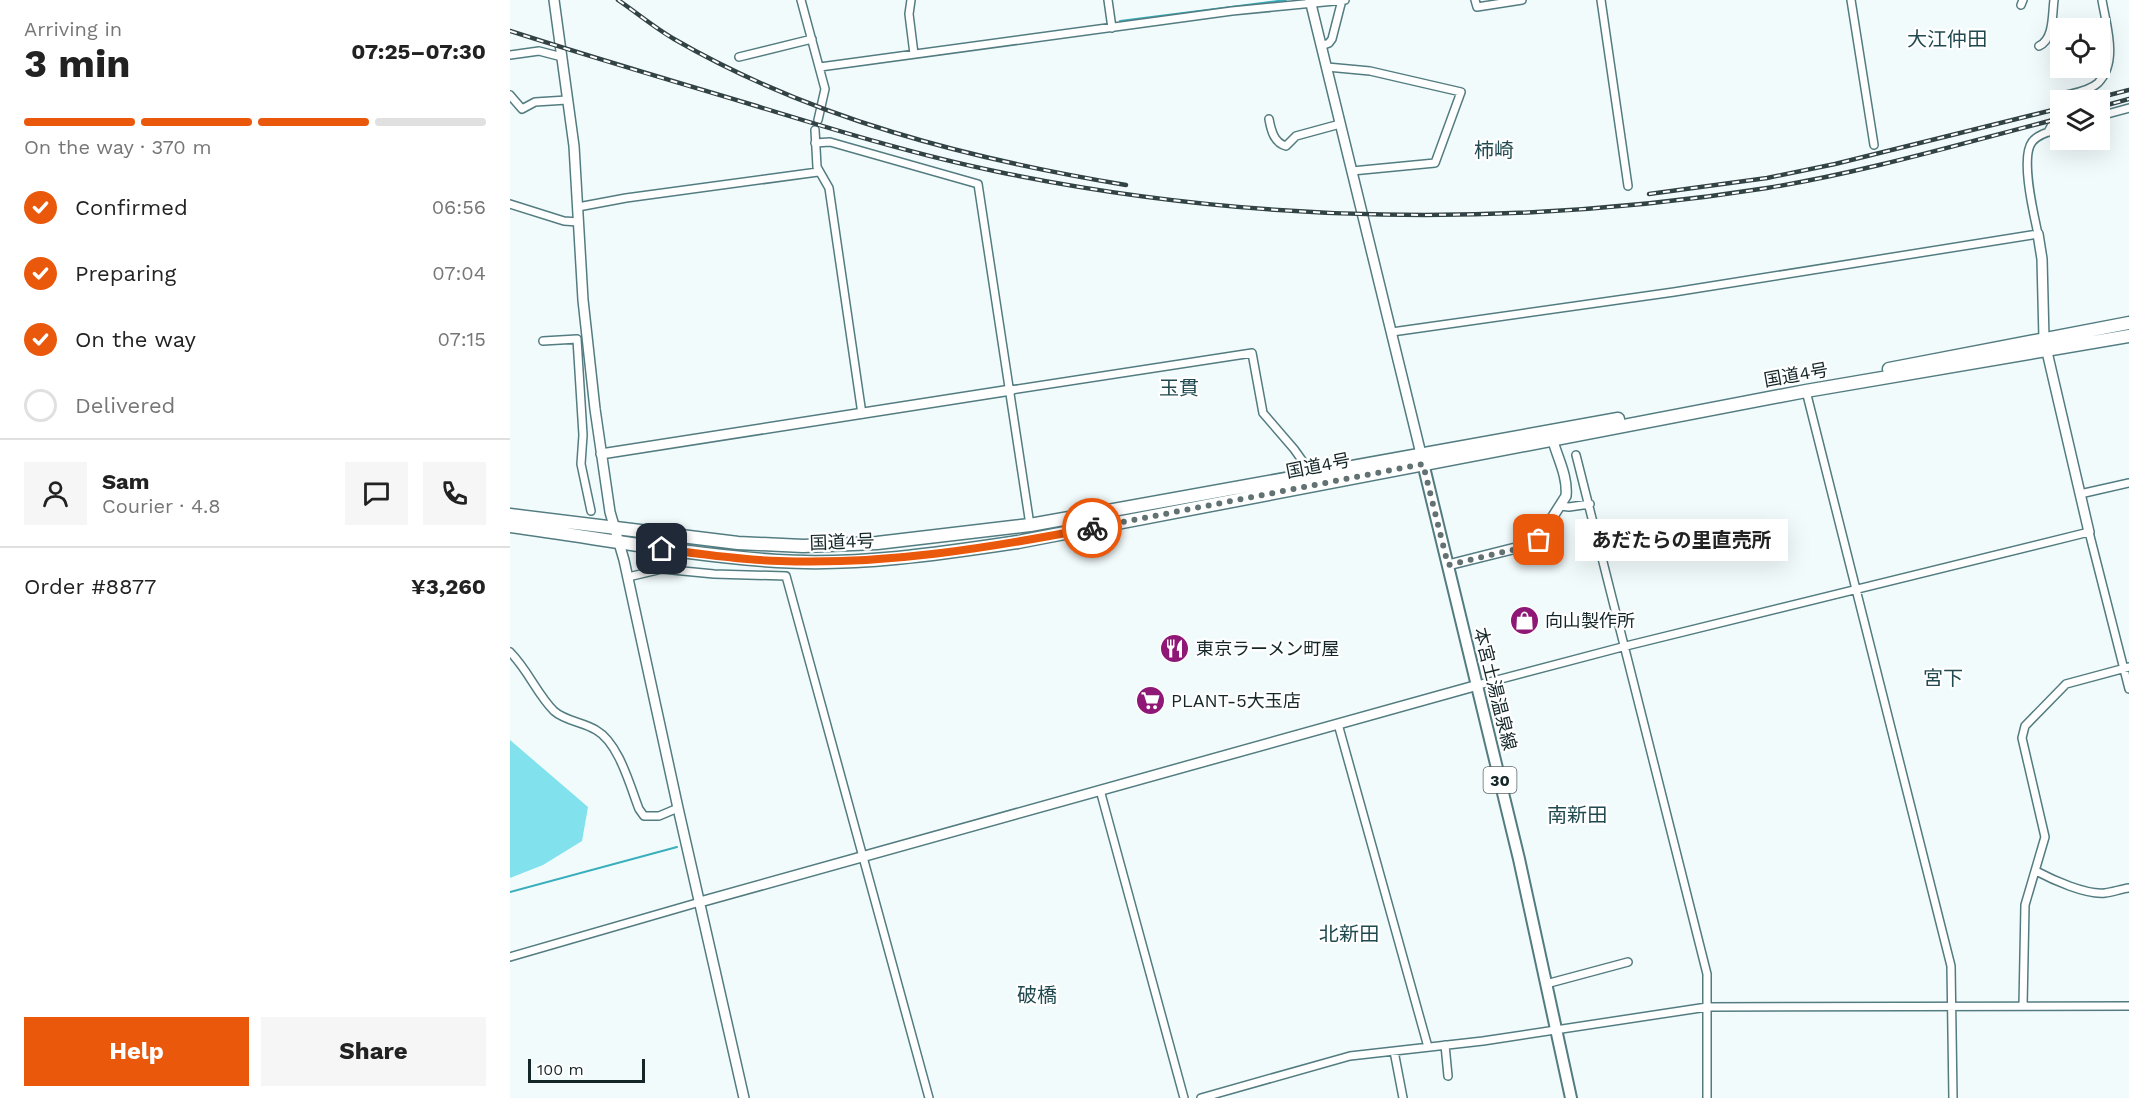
<!DOCTYPE html>
<meta charset="utf-8">
<style>
body{margin:0;font-family:"Work Sans","Noto Sans JP",sans-serif;background:#f6f6f6;color:#222;height:100vh;display:flex;flex-direction:column;font-size:22px;white-space:nowrap}
*{box-sizing:border-box;margin:0}
p{font-size:20px;color:#767676}
.icon{flex:none;width:33px;height:33px;fill:none;stroke:currentColor;stroke-width:2;stroke-linecap:round;stroke-linejoin:round}
.map{position:relative;flex:1;overflow:hidden}
.panel{display:flex;flex-direction:column;background:#fff;width:510px}
.panel>*{flex:none}
.fabs{position:absolute;left:1540px;top:18px;display:grid;gap:12px}
.fabs a{display:grid;place-items:center;width:60px;height:60px;border-radius:0px;background:#fff;box-shadow:0 6px 24px #0002;font-size:30px}
.scale{position:absolute;left:18px;bottom:15px;width:117px;box-sizing:border-box;padding-left:6px;border:3px solid #142628;border-top:0;font-size:16px;line-height:21px;white-space:nowrap;color:#142628;-webkit-text-stroke:4px #fff;paint-order:stroke}
.pin{position:absolute;display:grid;place-items:center;width:51px;height:51px;color:#fff;margin:-26px;border-radius:12px;box-shadow:0 3px 9px #0006}
.courier{position:absolute;display:grid;place-items:center;width:60px;height:60px;margin:-30px;border:4px solid #ea580c;border-radius:50%;background:#fff;color:#222;box-shadow:0 2px 8px #0007}
.bubble{position:absolute;height:42px;border-radius:0px;background:#fff;box-shadow:0 6px 24px #0002;font-size:20px;font-weight:700;line-height:42px;text-align:center}
.summary em{font-style:normal;font-weight:700}
.summary div{display:flex;flex-direction:column-reverse}
.summary{display:flex;align-items:center;justify-content:space-between;height:102px;padding:0 24px}
h1{font-size:39px;font-weight:700;line-height:45px}
.bar{display:grid;grid-template-columns:repeat(4,1fr);gap:9px 6px;align-content:center;height:72px;padding:0 24px}
.bar i{height:8px;border-radius:4px;background:#e0e0e0}
.bar .active{background:#ea580c}
.bar p{grid-column:span 4}
.line{display:flex;align-items:center;gap:15px;padding:0 24px;border-top:2px solid #e0e0e0}
.line div{flex:1}
.round{display:grid;place-items:center;flex:none;width:63px;height:63px;border-radius:0px;background:#f6f6f6}
ol{padding:0 24px;list-style:none}
li{display:flex;align-items:center;gap:18px;height:66px}
li p{margin-inline-start:auto}
li .icon{padding:6px;border-radius:50%;background:#ea580c;color:#fff;stroke-width:4}
li:last-child{color:#767676}
li i{width:33px;height:33px;border:3px solid #e0e0e0;border-radius:50%}
.button{display:flex;gap:12px;margin-top:auto;padding:12px 24px}
.button a{flex:1;height:69px;border-radius:0px;background:#ea580c;color:#fff;font-size:24px;font-weight:700;line-height:69px;text-align:center}
.button a+a{background:#f6f6f6;color:#222}
main{display:flex;flex:1;min-height:0}
.map>svg:first-child{display:block}
.green{fill:#81e1ed}
.lines{fill:none;stroke-linecap:round;stroke-linejoin:round}
.stream{stroke:#37afbc;stroke-width:2}
.street-casing{stroke:#537c81;stroke-width:10}
.secondary-casing{stroke:#537c81;stroke-width:12}
.primary-casing{stroke:#537c81;stroke-width:14}
.highway-casing{stroke:#537c81;stroke-width:15}
.street{stroke:#fff;stroke-width:7}
.secondary{stroke:#fff;stroke-width:9}
.primary{stroke:#fff;stroke-width:10}
.highway{stroke:#fff;stroke-width:12}
.rail-casing{stroke:#324345;stroke-width:4.5}
.rail{stroke:#fff;stroke-width:2;stroke-dasharray:7;stroke-linecap:butt}
.done{stroke:#627172;stroke-width:6;stroke-dasharray:0 10.8}
.route{stroke:#ea580c;stroke-width:8}
.labels{text-anchor:middle;stroke-width:4.5;stroke-linejoin:round;paint-order:stroke}
.shield{fill:#fff;stroke:#5a6768;stroke-width:1.5}
.shield-label{font-size:16px;font-weight:bold;fill:#142628}
.street-label{font-size:18px;fill:#142628;stroke:#fff}
.poi-label{font-size:18px;fill:#142628;stroke:#fff;text-anchor:start}
.neighbourhood-label{font-size:20px;fill:#204a4f;stroke:#fff}
</style>
<main>
<section class="panel">
<div class="summary"><div><h1>3 min</h1><p>Arriving in</p></div><em>07:25–07:30</em></div>
<div class="bar"><i class="active"></i><i class="active"></i><i class="active"></i><i></i><p>On the way · 370 m</p></div>
<ol>
<li><svg class="icon" aria-label="check" viewBox="0 0 24 24"><path d="M5 12l5 5 9-10"/></svg>Confirmed<p>06:56</p></li>
<li><svg class="icon" aria-label="check" viewBox="0 0 24 24"><path d="M5 12l5 5 9-10"/></svg>Preparing<p>07:04</p></li>
<li><svg class="icon" aria-label="check" viewBox="0 0 24 24"><path d="M5 12l5 5 9-10"/></svg>On the way<p>07:15</p></li>
<li><i></i>Delivered</li>
</ol>
<div class="line" style="height:108px"><a class="round"><svg class="icon" aria-label="person" viewBox="0 0 24 24"><circle cx="12" cy="8" r="4"/><path d="M4 21q1-7 8-7t8 7"/></svg></a><div><b>Sam</b><p>Courier · 4.8</p></div><a class="round"><svg class="icon" aria-label="chat" viewBox="0 0 24 24"><path d="M4 5h16v11H9l-5 4z"/></svg></a><a class="round"><svg class="icon" aria-label="phone" viewBox="0 0 24 24"><path d="M5 4h4l2 5-3 2q2 4 5 5l2-3 5 2v4C11 20 4 13 5 4z"/></svg></a></div>
<div class="line" style="height:78px"><div>Order #8877</div><b>¥3,260</b></div>
<div class="button"><a>Help</a><a>Share</a></div>
</section>
<div class="map">
<svg width="1619" height="1098" viewBox="0 0 1619 1098">
<rect width="100%" height="100%" fill="#f2fbfc"/>
<path class="green" d="M0 740 78 807 72 841 33 865 0 878Z"/>
<g class="lines">
<path class="stream" d="M610 21 776 0
M0 892 167 847"/>
<defs>
<path id="street" d="M291 0 315 89 308 120
M401 0 399 14 404 54
M598 0 602 28
M965 0 967 7 1012 0
M1091 0 1118 186
M1341 0 1364 145
M1511 5 1513 0
M811 46 819 43 822 39 832 0
M1529 46C1544 39 1542 15 1544 0
M0 55 29 51 52 57
M229 57 302 39
M310 67 722 11 835 0
M817 67 860 71 951 92 925 163 842 171
M0 95 12 109 25 102 57 100
M1551 100 1553 96C1564 93 1579 91 1588 83 1609 62 1596 25 1592 0
M1590 116 1619 108
M759 119C761 130 764 143 776 146L786 136 830 124
M305 130 307 167 319 188 352 414
M1538 132 1545 119 1551 102
M305 143 320 142 468 184 520 525
M0 204 54 221 68 222
M68 207 116 198 308 172
M882 332 1164 292 1528 234C1524 215 1510 158 1522 142 1528 134 1541 131 1551 128
M33 341 67 339 73 435 71 464 81 511
M501 390 742 353 753 413 784 449 794 463 799 476
M1296 391 1441 966 1443 1098
M1066 455 1197 974V1098
M1570 494 1619 483
M1050 506 1059 507 1080 504
M118 577 152 569 204 574 276 576 419 1098
M0 652C18 670 27 694 44 711 55 721 73 722 86 730 109 743 120 786 129 809L134 816H149L168 808
M968 685 1116 646 1579 532 1619 689
M828 724 918 1047
M590 790 674 1098
M1526 871C1543 880 1576 895 1595 893 1603 892 1611 889 1619 888
M0 957 190 902
M1036 984 1118 962
M1513 1006 1515 905 1535 837 1512 738 1515 726 1556 684 1619 667
M935 1045 938 1076
M884 1051 893 1098
M691 1098 840 1056 973 1041 1197 1007 1619 1006"/>
<path id="secondary" d="M44 0 64 146 73 300 85 409 100 512 114 560 168 808 234 1098
M800 0 912 458
M1528 234 1532 259 1534 339 1579 532
M91 454 501 390
M938 565 1022 544 1028 540 1056 496C1058 477 1048 459 1043 441
M190 902 968 685"/>
<path id="primary" d="M913 463 1009 859 1061 1098"/>
<path id="highway" d="M1379 369 1619 323
M0 515 228 543 293 546 367 543 520 525 1108 419
M0 526C89 538 177 555 267 561 347 566 429 554 508 542L1296 391 1619 336"/>
</defs>
<use href="#street" class="street-casing"/>
<use href="#secondary" class="secondary-casing"/>
<use href="#primary" class="primary-casing"/>
<use href="#highway" class="highway-casing"/>
<use href="#street" class="street"/>
<use href="#secondary" class="secondary"/>
<use href="#primary" class="primary"/>
<use href="#highway" class="highway"/>
<defs>
<path id="rail" d="M108 0C127 13 145 28 164 39 302 119 460 159 616 185
M0 31C81 57 162 81 243 105 325 130 406 155 489 172 741 224 1003 228 1257 188 1356 172 1453 143 1551 118
M1580 100 1619 90
M1590 107 1619 99
M1139 194 1257 178 1325 164 1551 108"/>
</defs>
<use href="#rail" class="rail-casing"/>
<use href="#rail" class="rail"/>
</g>
<g class="lines">
<path class="done" d="M582 528 913 464 938 565 1015 547 1029 540"/>
<path class="route" d="M152 549C191 554 230 560 270 561 375 565 479 548 582 528"/>
</g>
<defs>
<symbol id="shop-disc" viewBox="-11 -11 22 22"><circle r="9.5" fill="#8f1876" stroke="#fff"/><path d="M-5-2.5h2.3a2.7 3.5 0 0 1 5.4 0H5L5.5 6h-11ZM-1.5-2.5h3a1.5 2.3 0 0 0-3 0Z" fill="#fff"/></symbol>
<symbol id="restaurant-disc" viewBox="-11 -11 22 22"><circle r="9.5" fill="#8f1876" stroke="#fff"/><path d="M-5-6h1v4h1v-4h1v4h1v-4h1v5L-1.5 .5V6h-2V.5L-5-1ZM5-6V6H3V1.5H1.5Q1.5-4 5-6Z" fill="#fff"/></symbol>
<symbol id="supermarket-disc" viewBox="-11 -11 22 22"><circle r="9.5" fill="#8f1876" stroke="#fff"/><path d="M-6-5.5h2.5l.6 2H6L4.5 2H-2.5L-4.4-4H-6ZM-1.5 3.2a1.3 1.3 0 1 0 .1 0ZM3 3.2a1.3 1.3 0 1 0 .1 0Z" fill="#fff"/></symbol>
</defs>
<g fill-rule="evenodd">
<use href="#shop-disc" x="998" y="604" width="33" height="33"/>
<use href="#restaurant-disc" x="648" y="632" width="33" height="33"/>
<use href="#supermarket-disc" x="624" y="684" width="33" height="33"/>
</g>
<g class="labels">
<rect class="shield" x="973.5" y="767" width="33" height="26" rx="4.5"/>
<g class="shield-label">
<text x="990" y="786">30</text>
</g>
<g class="street-label">
<text transform="translate(1286 375) rotate(-10)" y="6">国道4号</text>
<text transform="translate(808 466) rotate(-11)" y="6">国道4号</text>
<text transform="translate(332 542) rotate(-2)" y="6">国道4号</text>
<text transform="translate(985 689) rotate(76)" y="6">本宮土湯温泉線</text>
</g>
<g class="poi-label">
<text x="1035" y="627">向山製作所</text>
<text x="686" y="655">東京ラーメン町屋</text>
<text x="661" y="707">PLANT-5大玉店</text>
</g>
<g class="neighbourhood-label">
<text x="1437" y="46">大江仲田</text>
<text x="984" y="157">柿崎</text>
<text x="669" y="395">玉貫</text>
<text x="1433" y="685">宮下</text>
<text x="1067" y="822">南新田</text>
<text x="839" y="941">北新田</text>
<text x="527" y="1002">破橋</text>
</g>
</g>
</svg>
<div class="fabs">
<a><svg class="icon" aria-label="locate" viewBox="0 0 24 24"><circle cx="12" cy="12" r="6"/><path d="M12 2v4M12 18v4M2 12h4M18 12h4"/></svg></a>
<a><svg class="icon" aria-label="layers" viewBox="0 0 24 24"><path d="M12 4l9 5-9 5-9-5zM3 14l9 5 9-5"/></svg></a>
</div>
<div class="scale">100 m</div>
<div class="pin" style="left:1029px;top:540px;background:#ea580c"><svg class="icon" aria-label="bag" viewBox="0 0 24 24"><path d="M5 8h14l-1 12H6zM9 8a3 3 0 0 1 6 0"/></svg></div>
<div class="pin" style="left:152px;top:549px;background:#1f2937"><svg class="icon" aria-label="home" viewBox="0 0 24 24"><path d="M3 11l9-7 9 7M6 9v11h12V9"/></svg></div>
<div class="courier" style="left:582px;top:528px"><svg class="icon" aria-label="bike" viewBox="0 0 24 24"><circle cx="6" cy="16" r="4"/><circle cx="18" cy="16" r="4"/><path d="M6 16l4-8h5l3 8M10 8l3 8H6M13 5h3"/></svg></div>
<div class="bubble" style="left:1065px;top:519px;width:213px">あだたらの里直売所</div>
</div>
</main>
